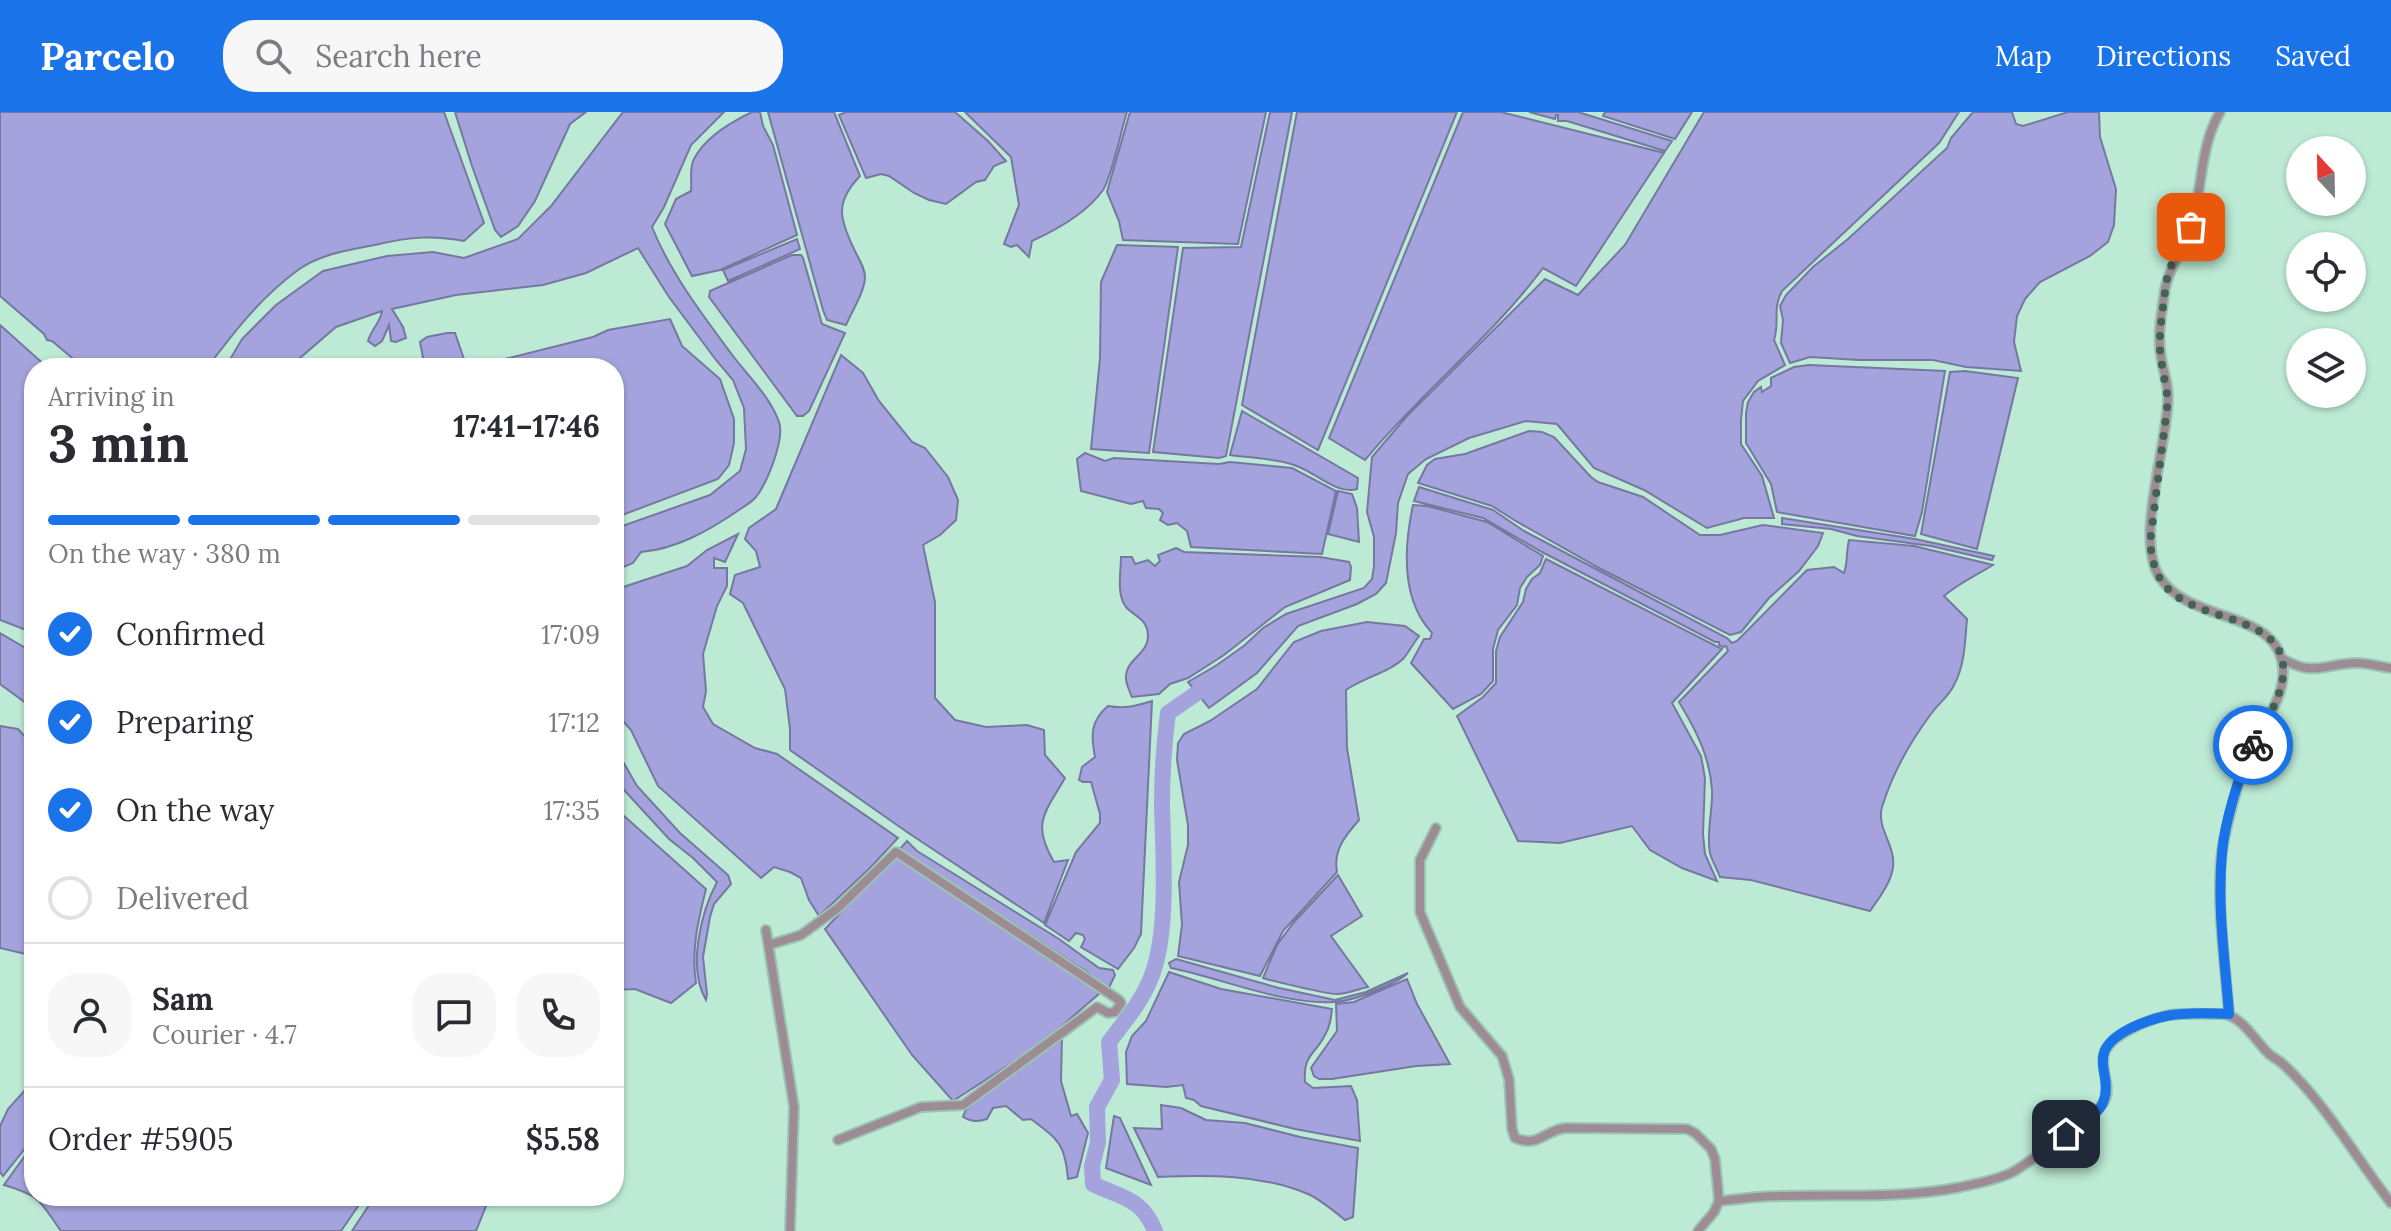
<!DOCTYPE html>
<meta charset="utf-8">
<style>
body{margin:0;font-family:Lora,serif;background:#f7f7f7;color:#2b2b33;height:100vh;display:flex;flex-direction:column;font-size:30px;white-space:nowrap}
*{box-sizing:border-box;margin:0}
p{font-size:26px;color:#7c7c81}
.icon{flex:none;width:44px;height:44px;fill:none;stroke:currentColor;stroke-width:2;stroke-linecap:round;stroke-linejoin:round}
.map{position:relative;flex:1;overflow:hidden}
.drawer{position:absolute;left:24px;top:246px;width:600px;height:848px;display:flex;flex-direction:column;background:#fff;border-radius:32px;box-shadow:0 2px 6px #0004}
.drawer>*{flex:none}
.needle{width:52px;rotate:338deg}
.tools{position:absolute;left:2286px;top:24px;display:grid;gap:16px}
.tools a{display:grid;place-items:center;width:80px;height:80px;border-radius:50%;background:#fff;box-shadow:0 2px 6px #0004;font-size:40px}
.pin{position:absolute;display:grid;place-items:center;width:68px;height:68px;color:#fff;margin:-34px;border-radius:16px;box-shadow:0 4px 12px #0006}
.courier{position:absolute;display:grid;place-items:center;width:80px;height:80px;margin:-40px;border:6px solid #1a73e8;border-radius:50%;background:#fff;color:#222;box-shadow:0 2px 10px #0007}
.summary em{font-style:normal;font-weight:700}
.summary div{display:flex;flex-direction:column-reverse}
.summary{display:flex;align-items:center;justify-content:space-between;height:136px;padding:0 24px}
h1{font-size:52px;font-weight:700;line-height:60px}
.bar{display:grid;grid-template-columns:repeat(4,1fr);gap:12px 8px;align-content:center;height:96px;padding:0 24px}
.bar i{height:10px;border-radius:6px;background:#e1e1e2}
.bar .active{background:#1a73e8}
.bar p{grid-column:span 4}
.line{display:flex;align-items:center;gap:20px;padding:0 24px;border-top:2px solid #e1e1e2}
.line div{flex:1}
.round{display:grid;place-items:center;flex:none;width:84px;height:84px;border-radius:32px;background:#f7f7f7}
ol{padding:0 24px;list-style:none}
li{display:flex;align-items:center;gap:24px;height:88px}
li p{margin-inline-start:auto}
li .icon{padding:8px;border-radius:50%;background:#1a73e8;color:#fff;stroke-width:4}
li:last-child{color:#7c7c81}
li i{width:44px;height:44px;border:4px solid #e1e1e2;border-radius:50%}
header{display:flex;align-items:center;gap:48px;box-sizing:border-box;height:112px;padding:0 40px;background:#1a73e8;color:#fff}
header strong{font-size:38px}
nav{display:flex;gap:44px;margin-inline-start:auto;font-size:28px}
.search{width:560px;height:72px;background:#f7f7f7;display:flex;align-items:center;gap:20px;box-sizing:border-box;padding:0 28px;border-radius:32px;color:#7c7c81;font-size:30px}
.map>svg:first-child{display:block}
.water{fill:#a4a3dd;stroke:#7579a0;stroke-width:2}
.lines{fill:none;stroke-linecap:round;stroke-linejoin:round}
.river{stroke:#a4a3dd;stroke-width:16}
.street-casing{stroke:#9bc4b2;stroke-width:12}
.street{stroke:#9e8c95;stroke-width:8}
.done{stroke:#466155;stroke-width:8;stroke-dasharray:0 14.4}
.route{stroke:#1a73e8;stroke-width:10}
</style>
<header>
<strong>Parcelo</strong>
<div class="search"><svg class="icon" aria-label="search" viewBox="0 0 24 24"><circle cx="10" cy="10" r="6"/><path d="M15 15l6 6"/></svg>Search here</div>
<nav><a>Map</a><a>Directions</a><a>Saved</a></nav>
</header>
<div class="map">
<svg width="2391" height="1119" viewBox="0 0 2391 1119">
<rect width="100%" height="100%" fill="#bcead5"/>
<path class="water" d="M0 0H444L484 111 464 129C434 123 409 125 379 132 352 138 321 141 298 158 261 185 234 220 207 256H84L52 229 47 228 44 222 0 184Z
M455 0H586L570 12 535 89 518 114 501 125 495 118 472 54Z
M623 0H724L691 33 664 95 652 115C670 160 701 201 730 240 746 262 770 284 779 310 785 327 767 371 756 385 751 391 743 395 736 400 708 419 676 437 641 440L633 451 614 459V417L710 383 740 359 746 337 744 296 733 268 716 248 669 185 638 136 586 161 543 173 456 183 392 197 403 215 406 226 396 230 391 229 389 213 382 229 375 234 368 229C371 218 381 209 382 199L336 215 300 246 292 256H225L242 227 276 193 323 159 387 144 433 140 464 146 518 127 551 94Z
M752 0H760L763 14 773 33 797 123 720 158 692 164 665 112 676 87 691 79C692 69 689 56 694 47 705 25 731 10 752 0Z
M768 0H834L860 64C835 90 839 106 854 137 859 148 865 155 865 166 864 181 852 199 846 213L827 208 823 198Z
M846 0H955L988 29 1006 49 994 54 985 68 976 70 946 92 929 88 914 81 889 64 881 62 866 66 839 3Z
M965 0H1127C1121 18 1112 64 1103 78 1087 101 1056 118 1032 129L1029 145 1017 133 1011 135 1004 132 1019 93 1011 45Z
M1130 0H1266L1238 132 1123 128 1119 109 1107 80Z
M1270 0H1292L1226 344 1219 346 1153 340 1183 136 1241 135Z
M1297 0H1457L1318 338 1242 293Z
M1463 0H1501L1664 41 1576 174 1543 156C1491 226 1420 281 1365 348L1329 326Z
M1529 0H1578L1672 29 1665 39 1567 9H1558V3H1556L1555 7Z
M1605 0H1692L1675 27 1603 4Z
M1704 0H1959L1939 31 1782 179C1772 197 1780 210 1774 228L1785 253 1758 269 1743 289 1741 308V332L1762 364 1774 406H1744L1707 416 1644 378 1594 356 1557 312 1526 309 1469 326 1426 347 1408 362 1398 391 1396 421 1386 471 1376 482 1357 492 1298 514 1257 561 1209 596 1188 570 1217 553 1245 533 1263 516 1286 502 1364 476 1372 467 1374 454V425L1367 400 1372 345 1407 304 1545 167 1578 183 1625 133Z
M1973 0H2012L2016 12 2023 14 2068 0H2099L2100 25 2116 77 2114 113 2108 130 2090 144 2040 170 2025 187 2017 204 2014 230 2021 259 1966 255 1933 248H1859L1810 245 1790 251 1781 231 1783 208 1780 194 1786 183 1813 155 1848 127 1947 36 1951 26Z
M797 127 800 137 728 169 723 158Z
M1117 133 1178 135 1149 341 1091 337 1100 246 1101 170Z
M792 143H801L803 146 822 212 845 221 809 299 803 304H797L709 185 710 179Z
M670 207 682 234 720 267 734 307V331L729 353 718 367 614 406V256H460L497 249 593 225 608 218Z
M0 213 48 256H34V521L0 508Z
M447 221H455L465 250 437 256H425L420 230 427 225Z
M841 243 863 261 879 289 912 330 925 336 948 365 958 388 956 408 940 423 923 433 935 490V586L955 608 986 615 1027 613 1044 618 1045 643 1065 666C1045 701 1031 711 1054 750L1068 748 1044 811 907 720 790 638V617L785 577 743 491 730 482 735 463 760 455 756 439 745 427 749 416 776 397Z
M1809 253 1945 259 1922 400 1915 424 1777 400 1771 372 1746 331V301L1748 290 1754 280 1761 275 1762 280 1771 274V266L1794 255Z
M1965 259 2018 266 1977 437 1921 422 1950 260Z
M1242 299 1358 366 1357 377C1338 383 1317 362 1299 355 1281 347 1251 346 1230 343Z
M1529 319 1542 320 1554 325 1591 365 1598 370 1643 385 1700 423H1720L1763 413 1823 421 1818 434 1799 459 1769 486 1741 520 1730 523 1601 457 1514 408 1492 394 1418 371 1427 353 1435 347 1465 342Z
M1085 341 1105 349 1114 346 1219 352 1230 350 1292 356 1336 379 1322 442 1191 435 1187 419 1177 411 1168 413 1160 408 1163 401 1159 397 1146 396 1143 389 1131 392 1081 379 1077 347Z
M1419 375 1493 398 1524 419 1727 526 1732 531 1737 529 1807 458 1834 455 1844 461C1848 450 1846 440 1849 428L1914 434 1993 453C1977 463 1959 471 1944 484L1967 507C1965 529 1965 553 1954 573 1949 584 1938 592 1931 602 1910 630 1892 663 1882 695 1876 716 1896 734 1893 755 1891 771 1879 786 1870 799L1751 768 1720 765C1717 757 1712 749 1710 741 1706 720 1713 699 1712 678 1710 645 1696 618 1679 590L1728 539 1726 534 1723 535 1719 533V530H1715L1542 440 1483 406 1414 389Z
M1338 379 1352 382 1357 396 1359 430 1328 422Z
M1413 393 1427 394 1487 410 1543 444 1540 453 1527 465 1520 476 1517 493 1498 518 1493 537V569L1481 582 1453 597 1411 551 1424 527H1430L1432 521C1400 487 1404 435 1413 393Z
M1782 406 1915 427 1994 444 1992 448 1931 434 1857 424 1831 417 1782 412Z
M738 422 725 450 714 446V456H727V474L717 494 703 542 706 579 703 595 713 612 755 636 777 642 898 726 870 756 819 804 809 788 801 766 790 760 774 755 761 766 658 674 631 618 614 599V478L687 454 707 438Z
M1176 436 1184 440 1320 445 1349 450 1351 455 1350 468 1285 495 1224 543 1188 566 1170 572 1159 582 1132 585C1130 580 1126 572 1126 567 1124 548 1148 543 1148 524 1148 507 1135 505 1126 495 1116 482 1121 460 1121 445H1132L1135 452 1148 448 1155 454 1160 449 1158 443Z
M1546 447 1722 537 1672 591 1701 644 1705 666 1703 722 1705 742 1717 769 1682 756 1650 738 1632 714 1560 731 1518 729 1457 604 1483 585 1496 571V539L1500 525 1523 490 1526 477 1532 467 1540 461Z
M1367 510 1405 514 1419 524C1414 531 1409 539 1404 546 1390 560 1363 566 1346 578L1347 636 1359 708C1345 724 1333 738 1337 760L1283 819 1260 864 1178 844 1182 813 1179 770 1188 733V713L1177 648 1178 631 1184 622 1210 609 1257 577 1294 530 1321 519Z
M0 521 34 541V597L0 572Z
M1152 589 1141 822 1134 836 1118 857 1081 835 1085 827 1083 823 1076 821 1069 829 1045 813 1076 740 1100 711V702L1091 670H1083L1079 668 1082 655 1095 645C1091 624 1090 609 1108 594 1125 597 1136 594 1152 589Z
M0 614 18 617 34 634V844L0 836Z
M614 634 637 674 680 721 728 763 731 772 714 792 710 805 703 845 707 882 706 888C687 856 701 800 717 770L693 746 669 727 614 667Z
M614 695 706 777C698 809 691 838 696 871L671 891 635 877 614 878Z
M907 729 917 739 1059 827 1099 856 1113 858 1115 863 1108 878 1087 860 899 738Z
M895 743 1013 819 1100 881 1041 932 953 989 912 943 825 817Z
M1338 763 1362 804 1331 824 1368 875C1358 877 1347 882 1337 882 1331 883 1268 868 1263 866L1277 833 1294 810Z
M1176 847 1279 876 1335 888 1366 880 1408 861C1401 868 1391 872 1381 876 1366 883 1351 889 1334 890 1282 893 1222 866 1171 856L1169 851Z
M1169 860 1221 877 1332 897C1331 906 1330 915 1325 923 1315 943 1303 942 1305 970L1313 976 1351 974 1357 988 1360 1029 1295 1017 1201 994 1194 988 1186 986 1183 973 1166 975 1127 972 1126 940 1132 924 1146 909Z
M1407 867 1417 892 1450 952 1416 954 1332 967H1319L1314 964 1311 956 1337 919 1336 892 1354 890Z
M1062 925 1061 969 1071 1004 1077 1002 1088 1021 1077 1065 1068 1067C1065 1032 1059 1028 1031 1007L1023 1008 1006 994 993 996 987 1007C978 1010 972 1010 963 1005 969 980 1040 945 1062 925Z
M34 968V1025L3 1064 0 1060V1014L8 997Z
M1161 993 1181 996 1206 1008 1245 1011 1300 1025 1358 1036 1353 1105 1345 1108C1334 1099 1321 1088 1308 1082 1261 1062 1208 1063 1158 1065L1134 1016 1162 1017Z
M1114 1004 1120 1006 1151 1073 1106 1056Z
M34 1031V1084H365L341 1119H61C40 1090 42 1084 4 1073Z
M375 1084H490L476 1119H352Z"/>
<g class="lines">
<path class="river" d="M1155 1119C1142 1086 1122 1086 1093 1072L1092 1054 1098 1030 1097 995 1112 968 1109 930C1125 909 1143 888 1152 863 1169 818 1163 741 1162 692 1162 661 1164 631 1168 601L1197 581 1216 572"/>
<defs>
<path id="street" d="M2220 0C2200 34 2203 73 2192 111 2186 135 2170 151 2165 177 2162 199 2157 222 2161 244 2163 258 2168 271 2168 285 2168 332 2135 425 2159 464 2189 513 2278 496 2283 556 2285 585 2265 609 2252 634 2244 652 2238 672 2233 691 2229 707 2224 723 2222 739 2216 792 2225 848 2229 902
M2281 546C2316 566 2324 551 2358 551 2369 551 2380 555 2391 556
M1436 716 1420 748V800L1460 895 1502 944 1509 967 1512 1017 1515 1026C1539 1036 1544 1018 1566 1016L1687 1017 1695 1021 1711 1037 1715 1047 1719 1089 1714 1100 1698 1119
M766 818 794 995 790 1119
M769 833 801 823 838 796 896 740 1119 888 1121 891 1115 900 1108 901 1097 895 963 993 921 995 838 1028
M1719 1089C1739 1087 1760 1084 1780 1084 1842 1082 1899 1087 1961 1075 1979 1071 1997 1068 2013 1060 2025 1053 2100 999 2104 990 2112 975 2100 958 2104 942 2109 923 2150 907 2169 903 2186 901 2205 902 2223 902 2242 904 2256 930 2269 942 2274 946 2280 949 2284 953 2325 991 2357 1047 2391 1091"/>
</defs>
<use href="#street" class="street-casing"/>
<use href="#street" class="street"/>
</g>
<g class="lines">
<path class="done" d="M2191 115 2168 160 2165 180 2160 219V242L2168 288 2150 431C2152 448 2155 463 2167 476 2202 514 2303 501 2280 578 2274 598 2262 616 2253 633"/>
<path class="route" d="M2066 1022C2090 1005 2110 1000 2105 966 2104 958 2101 950 2104 941 2110 921 2147 908 2166 904 2186 900 2209 901 2229 902 2225 848 2217 794 2222 741 2225 708 2239 663 2253 633"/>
</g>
</svg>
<div class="tools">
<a><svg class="needle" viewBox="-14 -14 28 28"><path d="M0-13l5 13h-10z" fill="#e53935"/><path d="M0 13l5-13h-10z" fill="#7c7c81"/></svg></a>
<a><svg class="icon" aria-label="locate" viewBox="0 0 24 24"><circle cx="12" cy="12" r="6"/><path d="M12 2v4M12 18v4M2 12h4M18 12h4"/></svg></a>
<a><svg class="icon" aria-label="layers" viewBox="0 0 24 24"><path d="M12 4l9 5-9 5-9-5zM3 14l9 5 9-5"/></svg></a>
</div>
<div class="pin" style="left:2191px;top:115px;background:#ea580c"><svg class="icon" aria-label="bag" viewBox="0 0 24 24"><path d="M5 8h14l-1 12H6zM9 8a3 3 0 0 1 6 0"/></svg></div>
<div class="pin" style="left:2066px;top:1022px;background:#1f2937"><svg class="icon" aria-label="home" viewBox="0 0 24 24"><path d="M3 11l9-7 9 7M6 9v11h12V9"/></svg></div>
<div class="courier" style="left:2253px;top:633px"><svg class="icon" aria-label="bike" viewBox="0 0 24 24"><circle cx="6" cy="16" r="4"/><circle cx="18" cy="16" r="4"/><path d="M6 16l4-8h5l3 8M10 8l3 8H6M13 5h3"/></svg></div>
<section class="drawer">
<div class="summary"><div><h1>3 min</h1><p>Arriving in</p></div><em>17:41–17:46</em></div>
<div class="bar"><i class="active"></i><i class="active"></i><i class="active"></i><i></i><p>On the way · 380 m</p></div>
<ol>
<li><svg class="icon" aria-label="check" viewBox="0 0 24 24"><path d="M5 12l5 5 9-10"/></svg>Confirmed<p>17:09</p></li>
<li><svg class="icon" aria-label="check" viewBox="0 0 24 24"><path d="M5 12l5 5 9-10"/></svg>Preparing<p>17:12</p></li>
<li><svg class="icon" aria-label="check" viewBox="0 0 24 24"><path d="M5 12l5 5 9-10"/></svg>On the way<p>17:35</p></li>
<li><i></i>Delivered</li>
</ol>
<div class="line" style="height:144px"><a class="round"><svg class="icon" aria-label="person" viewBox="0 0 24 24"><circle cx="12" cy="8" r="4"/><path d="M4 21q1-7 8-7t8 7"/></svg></a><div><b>Sam</b><p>Courier · 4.7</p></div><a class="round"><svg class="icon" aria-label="chat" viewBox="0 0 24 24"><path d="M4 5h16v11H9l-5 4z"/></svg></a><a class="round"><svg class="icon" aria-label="phone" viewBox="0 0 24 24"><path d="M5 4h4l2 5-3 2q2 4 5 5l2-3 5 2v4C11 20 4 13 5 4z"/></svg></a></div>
<div class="line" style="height:104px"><div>Order #5905</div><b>$5.58</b></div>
</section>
</div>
